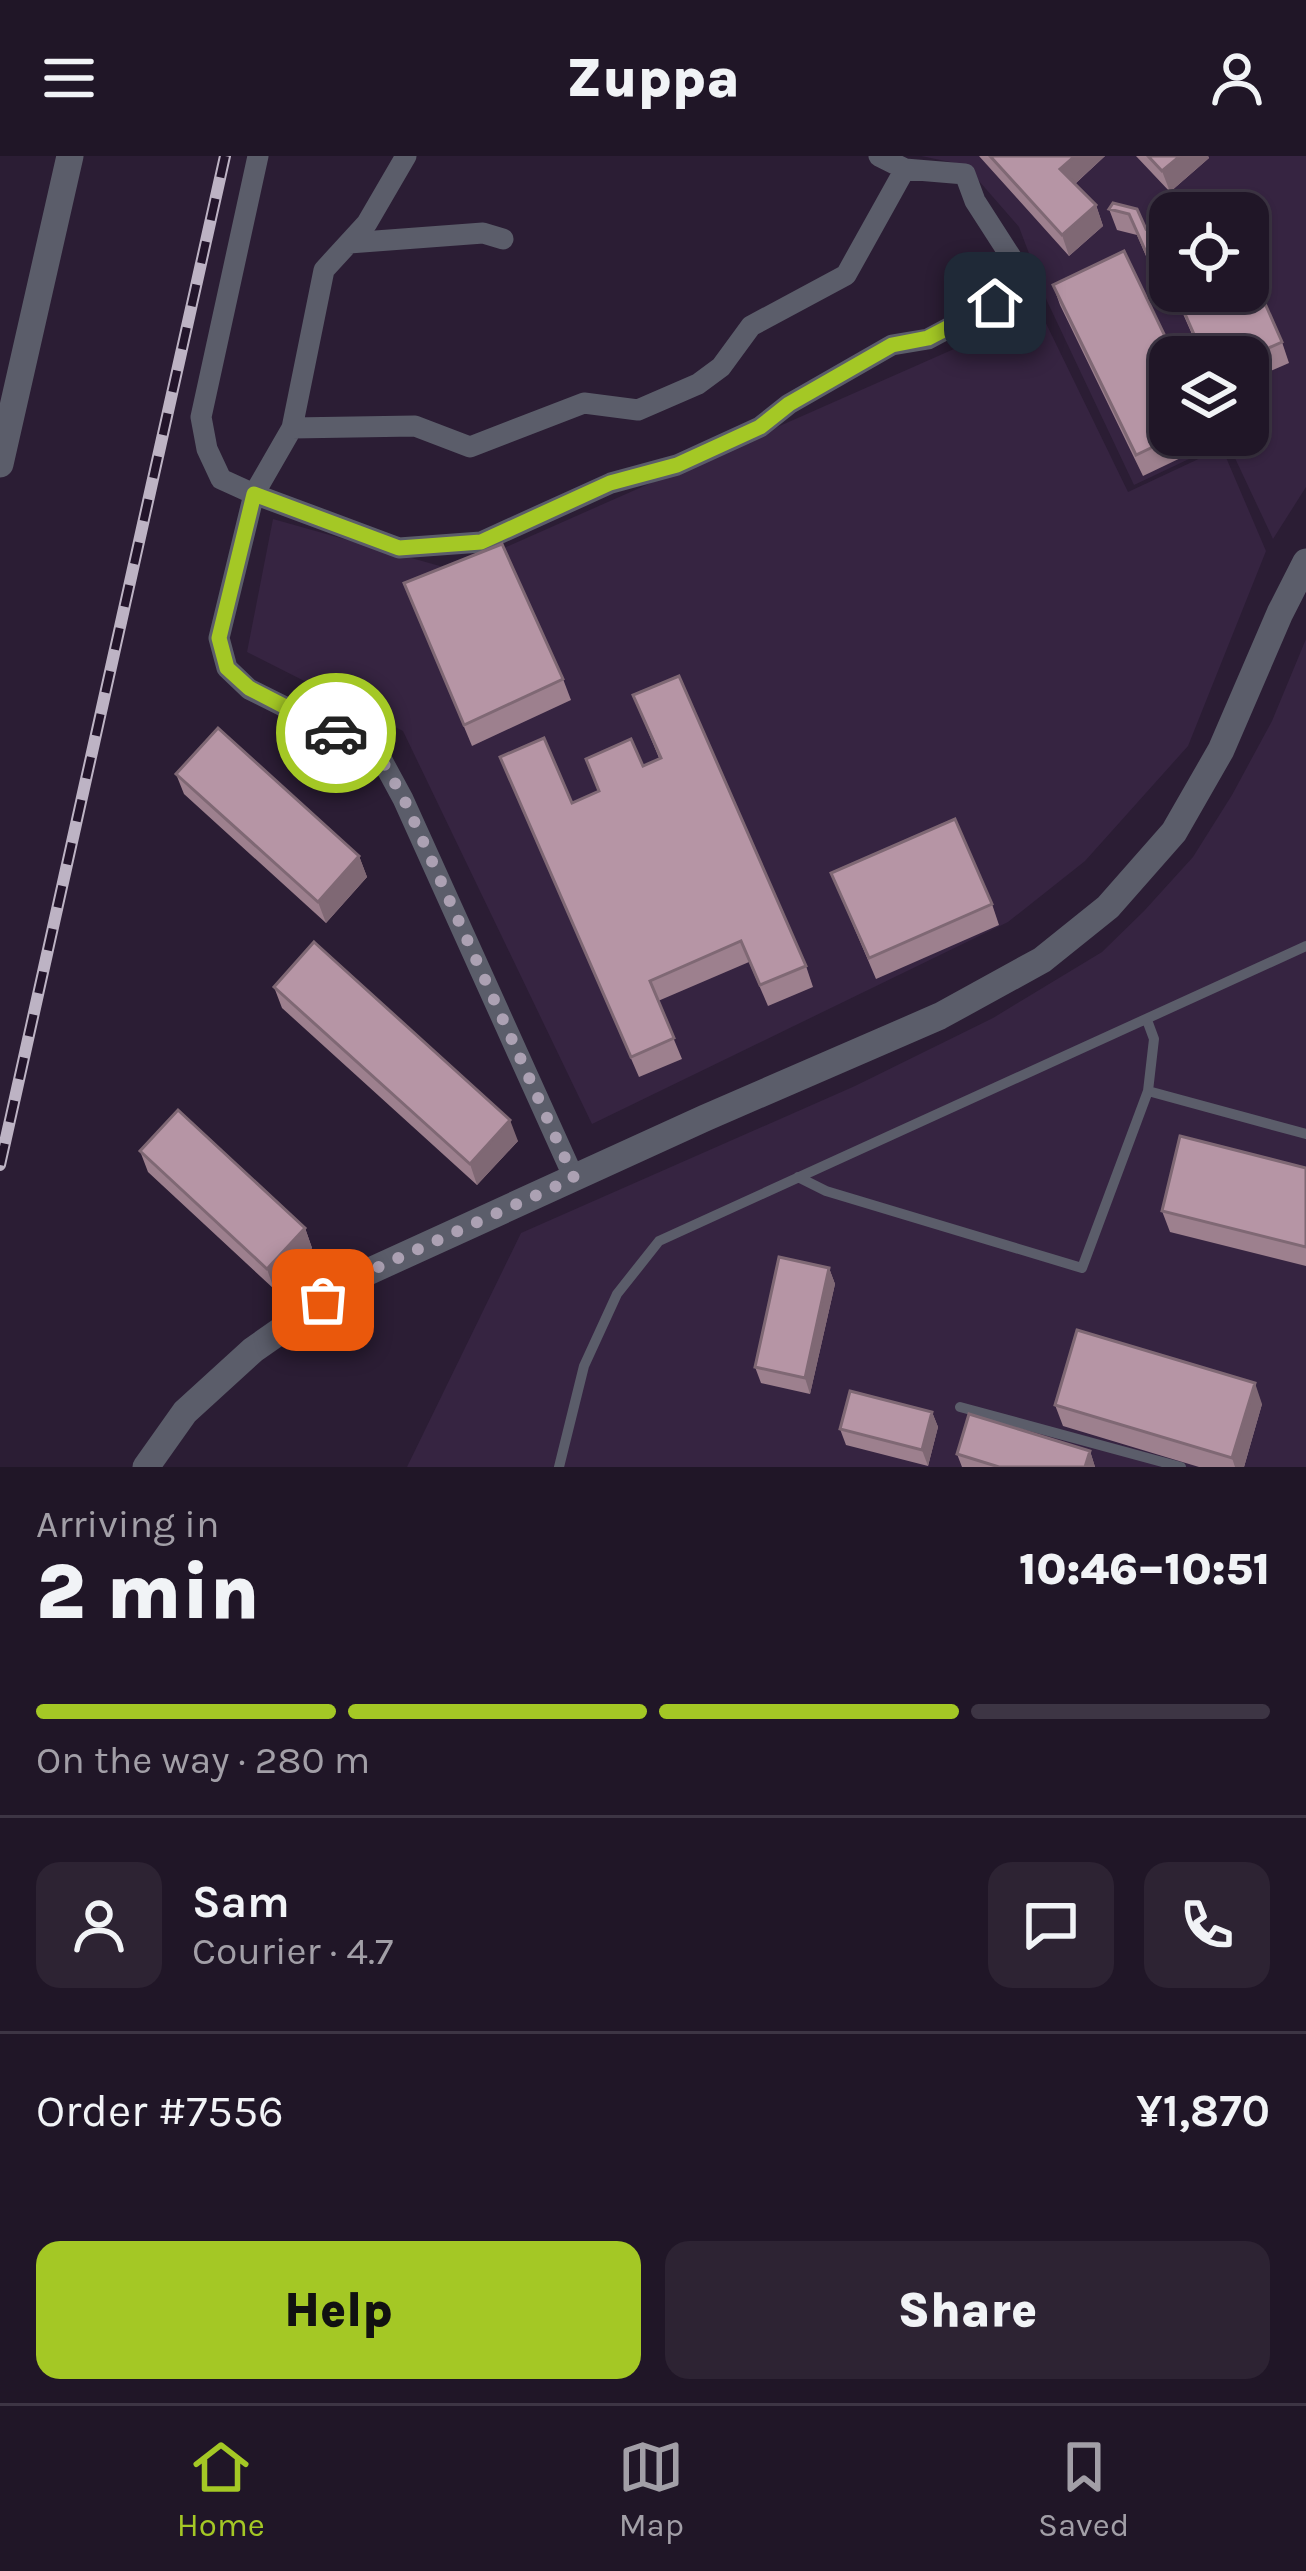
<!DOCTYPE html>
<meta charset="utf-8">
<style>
body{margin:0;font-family:Karla,sans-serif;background:#2d2333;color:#f1f3f6;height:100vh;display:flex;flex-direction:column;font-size:45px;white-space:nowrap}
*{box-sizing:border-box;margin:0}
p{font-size:39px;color:#a29fa7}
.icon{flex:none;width:66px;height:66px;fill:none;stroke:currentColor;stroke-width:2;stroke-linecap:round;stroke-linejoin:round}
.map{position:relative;height:1311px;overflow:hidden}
.side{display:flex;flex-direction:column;background:#201627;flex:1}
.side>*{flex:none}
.fabs{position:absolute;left:1149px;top:36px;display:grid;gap:24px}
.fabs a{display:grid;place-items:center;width:120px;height:120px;border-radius:24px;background:#201627;box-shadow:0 3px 9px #0004,0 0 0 3px #3d3544;font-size:60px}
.pin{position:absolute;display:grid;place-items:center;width:102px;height:102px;color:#fff;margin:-51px;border-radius:24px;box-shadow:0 6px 18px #0006}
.courier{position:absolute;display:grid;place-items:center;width:120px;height:120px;margin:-60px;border:9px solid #a4c825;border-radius:50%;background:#fff;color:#222;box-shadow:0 3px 15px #0007}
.overview em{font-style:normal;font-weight:800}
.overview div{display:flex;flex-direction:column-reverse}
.overview{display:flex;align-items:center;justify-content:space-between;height:204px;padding:0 36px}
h1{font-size:78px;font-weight:800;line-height:90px}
.bar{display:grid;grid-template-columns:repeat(4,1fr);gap:18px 12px;align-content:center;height:144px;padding:0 36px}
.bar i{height:15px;border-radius:9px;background:#3d3544}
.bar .active{background:#a4c825}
.bar p{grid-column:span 4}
.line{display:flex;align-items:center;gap:30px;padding:0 36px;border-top:3px solid #3d3544}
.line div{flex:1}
.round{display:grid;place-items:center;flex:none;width:126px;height:126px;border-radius:24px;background:#2d2333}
.primary-button{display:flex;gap:24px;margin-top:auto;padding:24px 36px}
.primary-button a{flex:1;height:138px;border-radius:24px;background:#a4c825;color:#111;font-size:48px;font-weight:800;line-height:138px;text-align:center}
.primary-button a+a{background:#2d2333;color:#f1f3f6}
header{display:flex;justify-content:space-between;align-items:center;height:156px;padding:0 36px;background:#201627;font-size:54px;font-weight:800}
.tab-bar{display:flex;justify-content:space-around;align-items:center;height:168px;border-top:3px solid #3d3544;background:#201627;font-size:33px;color:#a29fa7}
.tab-bar a{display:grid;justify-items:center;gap:6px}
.tab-bar .active{color:#a4c825}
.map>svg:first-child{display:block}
.built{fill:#362441;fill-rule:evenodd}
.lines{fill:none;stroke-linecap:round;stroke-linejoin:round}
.service{stroke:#5b5d6a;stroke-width:10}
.minor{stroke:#5b5d6a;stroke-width:21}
.tertiary{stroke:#5b5d6a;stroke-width:27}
.rail-casing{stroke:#bdb3c4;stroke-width:12}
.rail{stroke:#22142a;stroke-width:8;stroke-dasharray:22;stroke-linecap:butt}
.wall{fill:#9d808e}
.shaded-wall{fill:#7f6874}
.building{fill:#b695a5;stroke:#7f6874;stroke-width:3}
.done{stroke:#aca1b3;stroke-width:12;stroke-dasharray:0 21.6}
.route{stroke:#a4c825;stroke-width:15}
</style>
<header><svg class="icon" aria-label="menu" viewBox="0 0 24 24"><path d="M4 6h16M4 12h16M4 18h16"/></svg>Zuppa<svg class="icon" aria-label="person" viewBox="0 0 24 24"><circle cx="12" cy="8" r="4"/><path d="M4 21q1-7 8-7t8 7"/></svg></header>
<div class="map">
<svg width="1306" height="1311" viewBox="0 0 1306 1311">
<rect width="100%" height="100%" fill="#2b1d34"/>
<path class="built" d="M921 0H1306V331L1273 383 1227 285 1134 329 1047 145 1019 71 965 9ZM1170 57H1248V135H1170ZM1170 201H1248V279H1170Z
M1040 155 1128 336 1222 292 1266 395 1188 590 1085 705 1008 766 592 968 403 575 247 496 273 363 454 414Z
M1306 483V1311H407L521 1077 855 930 993 862 1102 796 1144 755 1193 701 1232 639 1272 565Z"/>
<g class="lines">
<path class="service" d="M1148 935 1306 978
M798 1021 826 1035 1082 1112 1148 935 1154 883 1147 864
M960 1251 1181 1311
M559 1311 584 1210 617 1138 659 1085 1306 790"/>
<path class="minor" d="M258 0 201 261 207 293 221 323 254 338 399 392 481 386 611 327 677 309 760 271 789 248 892 189 928 183 1029 129 975 45 965 18 905 13
M406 0 367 67 324 114 292 272 254 338 219 482 227 512 249 533 329 573 383 606 403 643 574 1022
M349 87 483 77 503 83
M292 272 415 270 470 291 584 247 638 254 698 228 721 211 751 170 846 119 905 13 879 0"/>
<path class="tertiary" d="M0 308 70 0
M146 1311 185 1256 253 1194 359 1120 705 962 940 860 1042 804 1108 751 1174 676 1221 594 1280 457 1306 406"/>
<defs>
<path id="rail" d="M0 1009 225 0"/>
</defs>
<use href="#rail" class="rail-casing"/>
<use href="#rail" class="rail"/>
</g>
<path class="wall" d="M979 0H1105L1075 28 1096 49 1103 70 1069 100Z
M1136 0H1208L1209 2 1170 36Z
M1109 53H1137L1146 73 1170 63V131L1161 135 1137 79 1117 74Z
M1053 129 1170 279H1212L1214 286 1143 320 1060 149Z
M1173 135H1248L1282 186 1289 207 1248 225V201H1202Z
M404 427 563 523 571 544 472 590Z
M633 539 806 810 813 831 768 850 749 806 658 845 682 903 639 921 500 601 572 647 598 635 586 603 643 610 659 602Z
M176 618 359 700 367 721 326 767 184 638Z
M831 717 992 748 999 769 876 823Z
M274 831 518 985 477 1029 282 852Z
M140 995 305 1072 312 1092 274 1133 148 1016Z
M1306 1012V1110L1170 1076 1162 1055Z
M829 1112 835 1128 810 1238 761 1227 755 1211Z
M1262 1248 1244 1311H1199L1063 1270 1055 1249Z
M932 1256 938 1271 928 1310 846 1289 840 1273Z
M1090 1295 1095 1311H962L957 1298Z"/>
<path class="shaded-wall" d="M1075 0H1105L1068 34 1060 13Z
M1180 0H1208L1209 2 1170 36 1162 15Z
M1096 49 1103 70 1069 100 1062 79Z
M359 700 367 721 326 767 318 746Z
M510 964 518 985 477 1029 470 1008Z
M305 1072 312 1092 274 1133 267 1113Z
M829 1112 835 1128 810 1238 805 1222Z
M1255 1227 1262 1248 1244 1311H1235L1232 1302Z
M932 1256 938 1271 928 1310 922 1294Z
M1090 1295 1095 1311H1085Z"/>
<path class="building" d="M990 0H1075L1060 13 1096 49 1062 79Z
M1148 0H1180L1162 15Z
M1218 42 1225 57H1183Z
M1113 47 1137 53 1146 73 1170 63V124L1164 109 1154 114 1129 58 1109 53Z
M1124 95 1175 201H1170V279H1178L1136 299 1053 129Z
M1248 109 1282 186 1248 201H1204L1175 135H1248Z
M502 388 563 523 464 569 404 427Z
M679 520 806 810 760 829 741 785 650 825 674 882 631 901 500 601 544 582 572 647 599 635 586 603 631 583 643 610 661 602 633 539Z
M218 572 359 700 318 746 176 618Z
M955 663 992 748 869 802 831 717Z
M314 786 510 964 470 1008 274 831Z
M178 954 305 1072 267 1113 140 995Z
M1180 980 1306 1012V1091L1162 1055Z
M779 1101 829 1112 805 1222 755 1211Z
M1077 1174 1255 1227 1232 1302 1055 1249Z
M850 1235 932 1256 922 1294 840 1273Z
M969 1258 1090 1295 1085 1311H999L957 1298Z"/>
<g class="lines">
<path class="done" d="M323 1144 359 1120 574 1022 404 643 383 606 336 577"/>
<path class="route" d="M336 577 249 532 227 512 219 482 254 338 399 392 481 386 610 327 677 309 760 271 789 248 892 189 928 182 995 147"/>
</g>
</svg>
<div class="fabs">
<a><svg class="icon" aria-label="locate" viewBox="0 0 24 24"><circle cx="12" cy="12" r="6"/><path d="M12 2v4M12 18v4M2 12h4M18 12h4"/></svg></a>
<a><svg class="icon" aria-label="layers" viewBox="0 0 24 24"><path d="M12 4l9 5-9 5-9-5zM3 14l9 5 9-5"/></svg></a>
</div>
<div class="pin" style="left:323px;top:1144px;background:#ea580c"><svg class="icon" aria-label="bag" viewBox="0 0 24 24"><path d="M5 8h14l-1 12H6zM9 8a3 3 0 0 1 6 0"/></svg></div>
<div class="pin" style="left:995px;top:147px;background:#1f2937"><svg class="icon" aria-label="home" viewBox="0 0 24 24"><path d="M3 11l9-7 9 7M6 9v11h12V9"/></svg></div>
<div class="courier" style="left:336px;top:577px"><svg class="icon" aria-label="car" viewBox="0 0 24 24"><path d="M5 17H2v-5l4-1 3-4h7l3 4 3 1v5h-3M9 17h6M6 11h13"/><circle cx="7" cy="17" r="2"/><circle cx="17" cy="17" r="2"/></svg></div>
</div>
<section class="side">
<div class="overview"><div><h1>2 min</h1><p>Arriving in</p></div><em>10:46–10:51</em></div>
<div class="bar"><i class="active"></i><i class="active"></i><i class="active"></i><i></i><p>On the way · 280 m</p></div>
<div class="line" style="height:216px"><a class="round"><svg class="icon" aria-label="person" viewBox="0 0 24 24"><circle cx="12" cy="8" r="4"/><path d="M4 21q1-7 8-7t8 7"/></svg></a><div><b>Sam</b><p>Courier · 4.7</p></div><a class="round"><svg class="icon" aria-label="chat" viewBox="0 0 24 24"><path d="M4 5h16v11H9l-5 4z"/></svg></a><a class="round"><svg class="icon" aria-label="phone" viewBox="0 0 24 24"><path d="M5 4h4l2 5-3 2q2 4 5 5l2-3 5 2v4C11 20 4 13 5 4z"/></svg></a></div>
<div class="line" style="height:156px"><div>Order #7556</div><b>¥1,870</b></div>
<div class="primary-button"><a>Help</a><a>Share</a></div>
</section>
<nav class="tab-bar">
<a class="active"><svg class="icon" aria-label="home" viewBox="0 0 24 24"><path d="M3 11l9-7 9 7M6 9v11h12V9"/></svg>Home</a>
<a><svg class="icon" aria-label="map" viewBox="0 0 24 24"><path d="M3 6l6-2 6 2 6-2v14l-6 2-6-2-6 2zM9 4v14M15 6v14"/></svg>Map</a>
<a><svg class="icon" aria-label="saved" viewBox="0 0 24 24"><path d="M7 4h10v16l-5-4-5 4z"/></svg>Saved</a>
</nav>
